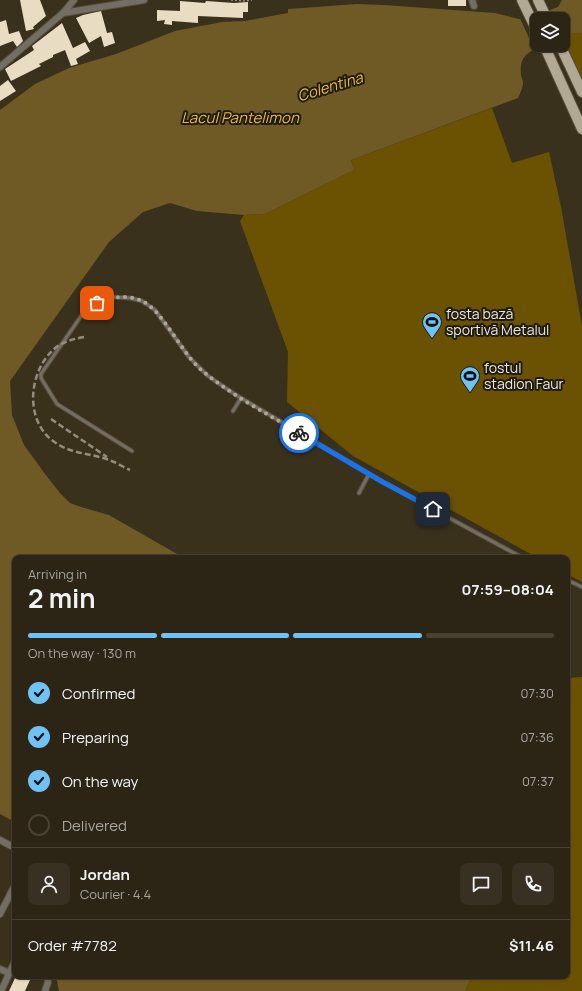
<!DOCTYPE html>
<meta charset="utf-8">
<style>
body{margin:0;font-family:Manrope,sans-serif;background:#383123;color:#f1f3f6;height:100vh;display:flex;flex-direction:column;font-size:15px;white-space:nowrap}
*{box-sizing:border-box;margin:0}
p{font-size:13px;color:#a6a5a1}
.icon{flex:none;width:22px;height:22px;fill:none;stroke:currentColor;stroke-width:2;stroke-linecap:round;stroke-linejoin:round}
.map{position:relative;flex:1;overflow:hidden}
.sheet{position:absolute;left:12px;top:555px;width:558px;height:424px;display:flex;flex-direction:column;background:#2c2516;border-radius:8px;box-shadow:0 1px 3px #0004,0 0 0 1px #484235}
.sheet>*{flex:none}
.fabs{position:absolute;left:530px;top:12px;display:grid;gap:8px}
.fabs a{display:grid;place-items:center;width:40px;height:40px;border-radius:8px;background:#2c2516;box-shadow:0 1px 3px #0004,0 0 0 1px #484235;font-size:20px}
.pin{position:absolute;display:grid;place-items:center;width:34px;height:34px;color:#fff;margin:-17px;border-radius:8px;box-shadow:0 2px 6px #0006}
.courier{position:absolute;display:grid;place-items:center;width:40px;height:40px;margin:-20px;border:3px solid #1a73e8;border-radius:50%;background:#fff;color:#222;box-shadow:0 1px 5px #0007}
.head em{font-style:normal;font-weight:700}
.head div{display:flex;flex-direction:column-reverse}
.head{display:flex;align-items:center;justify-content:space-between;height:68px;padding:0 16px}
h1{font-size:26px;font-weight:700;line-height:30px}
.bar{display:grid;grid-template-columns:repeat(4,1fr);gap:6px 4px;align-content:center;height:48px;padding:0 16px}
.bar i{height:5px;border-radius:3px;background:#484235}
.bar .on{background:#70c2f4}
.bar p{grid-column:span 4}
.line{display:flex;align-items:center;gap:10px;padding:0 16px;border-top:1px solid #484235}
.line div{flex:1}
.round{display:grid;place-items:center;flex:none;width:42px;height:42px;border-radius:8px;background:#383123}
ol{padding:0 16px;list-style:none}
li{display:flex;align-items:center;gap:12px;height:44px}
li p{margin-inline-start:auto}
li .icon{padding:4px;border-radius:50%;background:#70c2f4;color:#111;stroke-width:4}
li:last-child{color:#a6a5a1}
li i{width:22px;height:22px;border:2px solid #484235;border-radius:50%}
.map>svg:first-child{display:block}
.green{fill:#6b5203}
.water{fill:#6f5a26}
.pier{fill:#3a311d}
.building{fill:#e8ddc3}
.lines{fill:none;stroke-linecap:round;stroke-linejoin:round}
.lane-casing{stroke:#574e3b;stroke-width:5}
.street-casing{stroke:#574e3b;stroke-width:8}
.primary-casing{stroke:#574e3b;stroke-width:12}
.path{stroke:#938b7b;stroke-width:1.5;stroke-dasharray:2 2;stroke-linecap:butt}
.lane{stroke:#736e64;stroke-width:3}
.street{stroke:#736e64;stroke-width:6}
.primary{stroke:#b2a995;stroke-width:10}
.rail{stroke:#948c7c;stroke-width:2.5;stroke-dasharray:6 3;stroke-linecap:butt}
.done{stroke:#afa898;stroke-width:4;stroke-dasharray:0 7.2}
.route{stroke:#1a73e8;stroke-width:5}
.labels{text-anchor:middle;stroke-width:4;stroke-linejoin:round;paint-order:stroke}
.poi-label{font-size:14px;fill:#eee8db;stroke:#1e1a11;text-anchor:start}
.water-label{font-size:15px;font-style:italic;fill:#efbd33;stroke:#1e1a11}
</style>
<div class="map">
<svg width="582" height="991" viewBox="0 0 582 991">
<rect width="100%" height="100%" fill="#3a311d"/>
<path class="green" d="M570 33H582V78L563 38Z
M492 108 512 163 549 152 561 207 582 326V582L567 574V558H538L353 456 287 402 288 352 240 221 244 215 265 214 354 170 351 160Z
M582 677V991H465L472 976H567V678Z"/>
<path class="water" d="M562 0H582V33H570L563 37V19H537V45H544C529 51 519 56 521 74 521 77 523 80 523 83 523 87 520 94 518 98L351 160 354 170 265 214 244 215 197 211 170 203 143 212 109 242 10 381 12 415 24 445 45 474 60 493 70 503 81 507 109 515 184 558H15V822L0 814V110L35 84 69 68 116 54 175 31 222 22 245 21 288 13V9L357 4 384 5 495 13 519 19 533 17 550 10 558 7Z
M56 976H472L465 991H59Z"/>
<path class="pier" d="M548 9 553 19H537V45H546L545 47 535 51 519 16 533 15Z"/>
<path class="building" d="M20 0H40L46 16 33 27 34 29 26 31Z
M448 0H466V6H448Z
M180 1 205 3 206 1 234 3 248 2V12H243V18L198 16V23L172 21V25L164 24 165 20 157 21V10L180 11Z
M101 11 107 33 112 32 115 43 104 47 101 36 89 43 76 18 83 15Z
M6 20 9 34 19 31 23 41 17 47 13 41 0 46V22Z
M62 23 73 48 85 42 90 51 76 59 78 64 71 66 65 50 53 55V57L39 64 41 66 11 81 5 69 34 50 32 46Z
M8 80 16 91 0 101V86Z
M16 976H21L30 980 25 991H9Z"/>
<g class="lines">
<defs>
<path id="lane" d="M233 411 241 398
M132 451 57 404 41 378V374L86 309 112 297 130 298 142 301 155 310 189 357 208 376 236 395 381 481 523 558
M359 493 369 474
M567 580 582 587"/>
<path id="street" d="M472 0 474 6
M63 13 144 0
M0 67 63 13 74 0
M0 840 15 848
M0 914 15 885
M0 969 9 973
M1 991 15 961
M45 991 48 982 47 976"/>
<path id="primary" d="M522 0 537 31
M538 0 547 19
M544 45 582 129
M560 45 582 92"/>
</defs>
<use href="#lane" class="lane-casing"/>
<use href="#street" class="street-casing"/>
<use href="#primary" class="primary-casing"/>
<path class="path" d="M231 0 245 1 252 0"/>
<use href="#lane" class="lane"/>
<use href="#street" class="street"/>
<use href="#primary" class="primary"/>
<path class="rail" d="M84 337C73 339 61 342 53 350 28 373 24 423 56 443 73 455 95 453 114 462 119 464 125 468 130 470
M51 419 107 457"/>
</g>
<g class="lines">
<path class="done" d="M97 303C111 297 127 294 142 301 162 310 181 351 199 368 229 394 266 413 299 433"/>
<path class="route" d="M299 433 381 481 433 509"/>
</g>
<defs>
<symbol id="stadium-pin" viewBox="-11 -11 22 30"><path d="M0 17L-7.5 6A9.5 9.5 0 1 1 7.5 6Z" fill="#70c2f4" stroke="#1e1a11"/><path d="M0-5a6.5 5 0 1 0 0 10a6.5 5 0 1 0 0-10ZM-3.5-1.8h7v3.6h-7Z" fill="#111"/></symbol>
</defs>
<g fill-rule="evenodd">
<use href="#stadium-pin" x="421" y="311" width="22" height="30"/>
<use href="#stadium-pin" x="459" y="365" width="22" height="30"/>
</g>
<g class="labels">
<g class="poi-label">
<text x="446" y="319">fosta bază<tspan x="446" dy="16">sportivă Metalul</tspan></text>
<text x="484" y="373">fostul<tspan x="484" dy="16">stadion Faur</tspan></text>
</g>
<g class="water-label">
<text transform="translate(330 87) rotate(-17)" y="5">Colentina</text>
<text x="240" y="123">Lacul Pantelimon</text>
</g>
</g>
</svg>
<div class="fabs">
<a><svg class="icon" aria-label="layers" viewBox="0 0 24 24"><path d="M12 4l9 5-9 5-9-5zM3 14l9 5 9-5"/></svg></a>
</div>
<div class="pin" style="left:97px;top:303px;background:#ea580c"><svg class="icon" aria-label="bag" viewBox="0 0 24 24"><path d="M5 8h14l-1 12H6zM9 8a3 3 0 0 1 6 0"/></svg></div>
<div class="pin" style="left:433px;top:509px;background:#1f2937"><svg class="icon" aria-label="home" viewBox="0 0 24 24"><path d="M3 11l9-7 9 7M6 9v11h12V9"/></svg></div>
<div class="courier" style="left:299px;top:433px"><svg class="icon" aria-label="bike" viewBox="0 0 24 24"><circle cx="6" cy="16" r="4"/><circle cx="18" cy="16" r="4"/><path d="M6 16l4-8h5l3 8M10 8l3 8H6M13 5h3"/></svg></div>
<section class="sheet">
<div class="head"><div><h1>2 min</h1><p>Arriving in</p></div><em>07:59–08:04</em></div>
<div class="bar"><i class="on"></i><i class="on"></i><i class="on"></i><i></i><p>On the way · 130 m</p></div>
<ol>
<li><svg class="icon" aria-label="check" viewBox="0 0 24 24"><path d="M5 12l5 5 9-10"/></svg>Confirmed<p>07:30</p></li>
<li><svg class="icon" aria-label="check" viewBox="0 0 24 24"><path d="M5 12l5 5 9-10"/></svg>Preparing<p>07:36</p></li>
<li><svg class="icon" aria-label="check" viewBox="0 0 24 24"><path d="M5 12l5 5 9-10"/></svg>On the way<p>07:37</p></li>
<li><i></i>Delivered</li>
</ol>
<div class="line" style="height:72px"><a class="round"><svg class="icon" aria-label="person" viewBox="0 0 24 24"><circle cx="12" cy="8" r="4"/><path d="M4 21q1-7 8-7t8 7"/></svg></a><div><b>Jordan</b><p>Courier · 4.4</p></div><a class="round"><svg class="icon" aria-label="chat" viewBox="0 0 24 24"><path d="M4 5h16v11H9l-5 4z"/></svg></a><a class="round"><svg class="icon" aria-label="phone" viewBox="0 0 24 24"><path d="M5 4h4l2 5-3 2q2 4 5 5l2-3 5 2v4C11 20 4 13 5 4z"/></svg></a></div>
<div class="line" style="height:52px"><div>Order #7782</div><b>$11.46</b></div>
</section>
</div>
